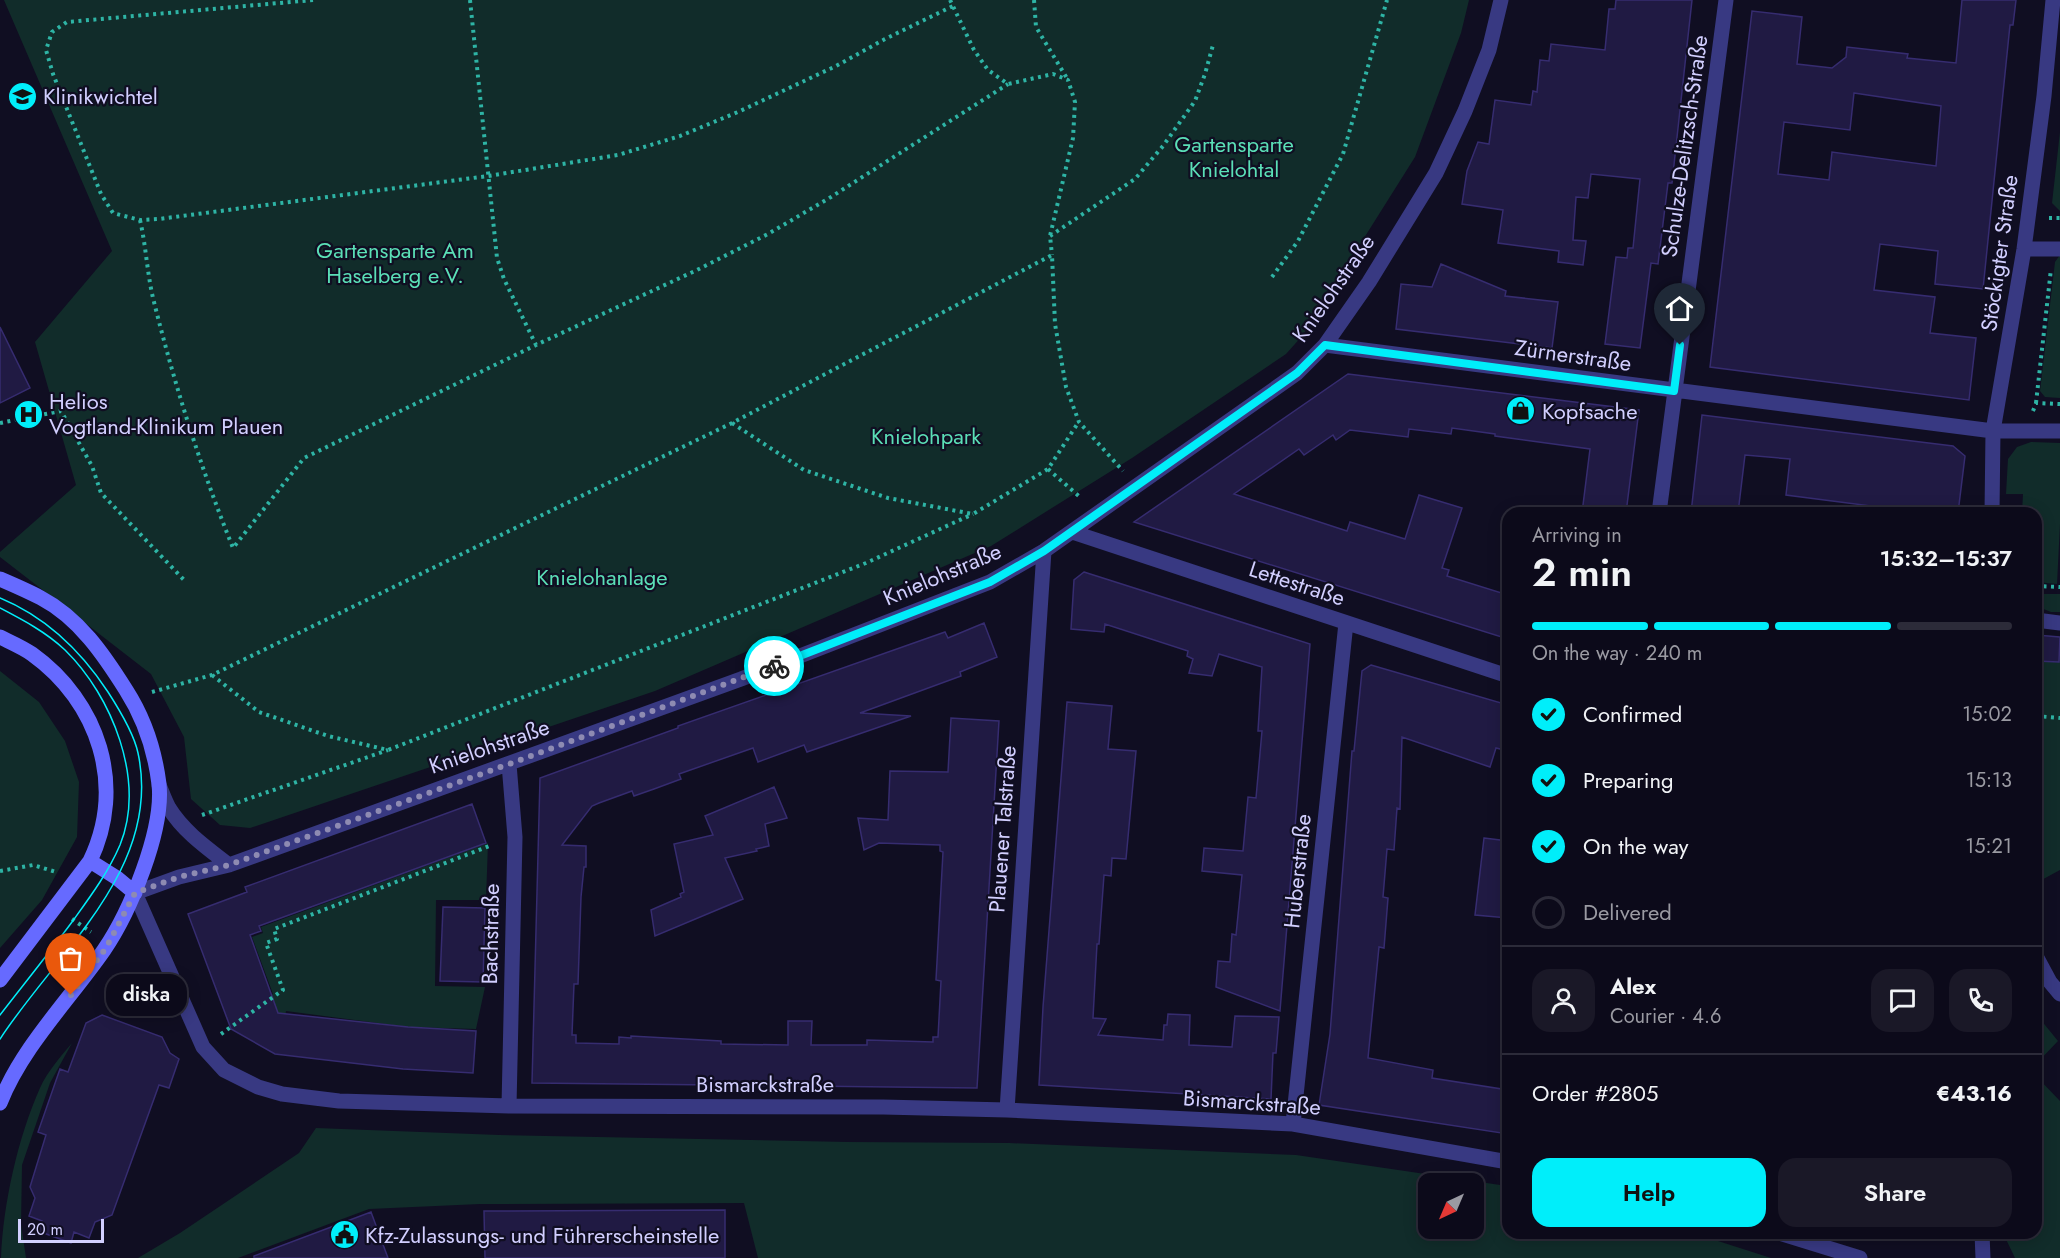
<!DOCTYPE html>
<meta charset="utf-8">
<style>
body{margin:0;font-family:Jost,sans-serif;background:#1a1827;color:#f1f3f6;height:100vh;display:flex;flex-direction:column;font-size:22px;white-space:nowrap}
*{box-sizing:border-box;margin:0}
p{font-size:20px;color:#9a9aa2}
.icon{flex:none;width:33px;height:33px;fill:none;stroke:currentColor;stroke-width:2;stroke-linecap:round;stroke-linejoin:round}
.map{position:relative;flex:1;overflow:hidden}
.drawer{position:absolute;left:1502px;top:507px;width:540px;height:732px;display:flex;flex-direction:column;background:#0c0a1a;border-radius:18px;box-shadow:0 3px 15px #0003,0 0 0 2px #2c2b39}
.drawer>*{flex:none}
.needle{width:39px;rotate:224deg}
.buttons{position:absolute;left:1418px;top:1173px;display:grid;gap:12px}
.buttons a{display:grid;place-items:center;width:66px;height:66px;border-radius:12px;background:#0c0a1a;box-shadow:0 3px 15px #0003,0 0 0 2px #2c2b39;font-size:30px}
.scale{position:absolute;left:18px;bottom:15px;width:86px;box-sizing:border-box;padding-left:6px;border:3px solid #d2cfff;border-top:0;font-size:16px;line-height:21px;white-space:nowrap;color:#d2cfff;-webkit-text-stroke:4px #100e22;paint-order:stroke}
.pin{position:absolute;display:grid;place-items:center;width:51px;height:51px;color:#fff;margin:-62px -26px;border-radius:50% 50% 50% 0;rotate:-45deg;box-shadow:0 0 6px #0007}
.pin .icon{rotate:45deg}
.courier{position:absolute;display:grid;place-items:center;width:60px;height:60px;margin:-30px;border:4px solid #00eefa;border-radius:50%;background:#fff;color:#222;box-shadow:0 2px 8px #0007}
.bubble{position:absolute;height:42px;border-radius:18px;background:#0c0a1a;box-shadow:0 3px 15px #0003,0 0 0 2px #2c2b39;font-size:20px;font-weight:600;line-height:42px;text-align:center}
.head em{font-style:normal;font-weight:600}
.head div{display:flex;flex-direction:column-reverse}
.head{display:flex;align-items:center;justify-content:space-between;height:102px;padding:0 30px}
h1{font-size:39px;font-weight:600;line-height:45px}
.bar{display:grid;grid-template-columns:repeat(4,1fr);gap:9px 6px;align-content:center;height:72px;padding:0 30px}
.bar i{height:8px;border-radius:4px;background:#2c2b39}
.bar .current{background:#00eefa}
.bar p{grid-column:span 4}
.line{display:flex;align-items:center;gap:15px;padding:0 30px;border-top:2px solid #2c2b39}
.line div{flex:1}
.round{display:grid;place-items:center;flex:none;width:63px;height:63px;border-radius:18px;background:#1a1827}
ol{padding:0 30px;list-style:none}
li{display:flex;align-items:center;gap:18px;height:66px}
li p{margin-inline-start:auto}
li .icon{padding:6px;border-radius:50%;background:#00eefa;color:#111;stroke-width:4}
li:last-child{color:#9a9aa2}
li i{width:33px;height:33px;border:3px solid #2c2b39;border-radius:50%}
.primary-button{display:flex;gap:12px;margin-top:auto;padding:12px 30px}
.primary-button a{flex:1;height:69px;border-radius:18px;background:#00eefa;color:#111;font-size:24px;font-weight:600;line-height:69px;text-align:center}
.primary-button a+a{background:#1a1827;color:#f1f3f6}
.map>svg:first-child{display:block}
.green{fill:#112c2a;fill-rule:evenodd}
.building{fill:#201a43;stroke:#362c70;stroke-width:1.5;fill-rule:evenodd}
.lines{fill:none;stroke-linecap:round;stroke-linejoin:round}
.path{stroke:#2eb4a5;stroke-width:4;stroke-dasharray:3 4.5;stroke-linecap:butt}
.street{stroke:#383982;stroke-width:15}
.secondary{stroke:#666aff;stroke-width:15}
.tram{stroke:#00eefa;stroke-width:1.5}
.done{stroke:#8e8bb2;stroke-width:6;stroke-dasharray:0 10.8}
.route{stroke:#00eefa;stroke-width:8}
.labels{text-anchor:middle;stroke-width:4.5;stroke-linejoin:round;paint-order:stroke}
.poi-label{font-size:22px;fill:#d2cfff;stroke:#100e22;text-anchor:start}
.park-label{font-size:22px;fill:#5bdfb7;stroke:#100e22}
.street-label{font-size:22px;fill:#d2cfff;stroke:#100e22}
</style>
<div class="map">
<svg width="2060" height="1258" viewBox="0 0 2060 1258">
<rect width="100%" height="100%" fill="#100e22"/>
<path class="green" d="M4 0H1469L1461 33 1415 157 1303 335 1286 354 1132 458 991 546 655 691 250 828 220 825 191 799 184 737 151 674 0 557V552L76 485 35 342 112 251Z
M2060 132V211L2052 203Z
M2060 255V398L2045 397 2040 391 2055 262Z
M2031 442 2060 443V524L2057 584 2036 582V513H2022L2023 494H2006L2008 459 2017 447Z
M2036 594H2060V612H2051L2036 606Z
M2036 634 2060 637V870L2036 883Z
M0 671 39 702 65 741 79 782 77 837 42 900 0 948Z
M488 843 486 900H436L435 986 485 987 476 1029 408 1027 286 1011 283 1032 255 1016 238 1034 225 1012 273 994 252 937 263 933 261 927Z
M2036 1014 2058 1041 2036 1064Z
M72 1043 50 1083 22 1165 21 1224 26 1258H1C3 1204 18 1137 40 1088 47 1072 61 1056 72 1043Z
M2036 1076 2060 1101V1258H2015L2003 1233H2036Z
M316 1128 499 1135 848 1142 1009 1143 1296 1155 1507 1186 1508 1233H1693L1771 1258H758L744 1203 480 1204 369 1209 238 1258H138L180 1233 299 1153ZM1428 1184H1473V1228H1428Z"/>
<path class="building" d="M1616 0H1692L1672 183H1668L1658 264 1651 263 1640 348 1605 344 1616 257 1627 258 1628 248H1633L1640 179 1591 174 1588 198 1576 197 1573 240 1586 241 1583 265 1558 262 1559 251 1498 243 1503 210 1462 204 1467 171 1478 142 1489 144 1495 100 1531 105 1533 91 1537 92 1540 60 1549 61 1551 44 1605 50 1609 9H1615Z
M1962 0H2016L2013 25H2010L1983 289 1935 284 1938 251 1880 244 1874 290 1935 297 1930 333 1976 338 1969 400 1710 367 1752 11 1802 17 1797 64 1832 68 1846 57 1847 47 1908 54 1907 58 1956 63ZM1854 93 1941 106 1936 166 1832 152 1829 180 1778 174 1784 122 1850 130Z
M1441 264 1506 291 1505 296 1558 302 1552 348 1396 329 1401 284 1432 287Z
M0 327 30 388 0 403Z
M1348 374 1639 410 1626 513H1582L1590 449 1495 436V434L1452 428 1451 434 1409 429 1408 437 1350 430 1336 440 1333 435 1304 455 1299 449 1234 494 1347 531 1350 522 1405 539 1419 495 1462 508 1442 568 1449 570 1447 576 1508 595V639L1134 522Z
M1702 415 1953 446 1965 456 1958 513H1873L1879 507 1786 495 1790 459 1745 455 1738 513H1691Z
M1084 572 1310 644 1280 1011 1216 987 1218 961 1230 962 1232 934 1236 935 1242 875 1202 871 1204 848 1243 851 1248 797 1256 798 1262 731H1258L1262 667 1219 654 1212 676 1189 673 1193 659 1187 656 1188 651 1105 624 1104 632 1071 629 1074 580Z
M984 623 997 657 960 672 961 676 860 713 911 716 807 752 804 745 758 762 753 748 679 774 681 779 654 789 634 796 632 791 599 803 592 806 562 845 586 846V867H584L581 897 578 984H574L572 1035H576V1043L619 1044V1037L631 1038V1036L721 1041V1044L788 1045V1021H812L811 1045H867V1040L933 1042V1037H938L941 981 936 980 943 852 940 851V845L879 843 864 850 858 818 888 820 890 771 948 772 951 718 999 721 977 1088 532 1083 540 778 678 728V726L945 632 948 638Z
M2036 635 2060 637 2059 662 2036 661Z
M1371 665 1508 705V751L1496 748 1490 767 1402 737 1400 809 1397 808 1394 850 1387 849 1383 897 1388 898 1384 948 1379 947 1368 1058 1433 1070 1432 1078 1508 1090V1134L1319 1105 1330 1034 1352 751H1354L1362 671Z
M1067 702 1112 706 1108 749 1136 751 1126 859 1112 858 1111 876 1104 875 1099 944H1097L1093 1018 1106 1019 1098 1035 1163 1040 1164 1025H1167L1168 1014 1190 1015 1189 1045 1232 1047 1235 1016 1279 1017 1276 1053H1273L1271 1099 1039 1085 1043 1007Z
M774 787 787 818 765 824 769 846 756 849 757 851 725 858 743 899 655 936 651 910 681 897 680 894 684 892 674 844 713 835 705 816Z
M472 804 486 843 259 926 261 931 250 935 278 1013 408 1027 476 1031 473 1073 403 1069 275 1054 231 1029 188 914 247 892 245 887Z
M1484 838 1508 841V918L1475 915Z
M443 907 485 908 483 982 440 981Z
M102 1015 162 1037 170 1053 179 1059 169 1088 159 1085 112 1215 95 1222 89 1238 74 1232 71 1243 38 1231 42 1221 29 1216 35 1198 30 1187 46 1135 38 1132 60 1069 68 1072 86 1023Z
M725 1210V1258H485L484 1211Z
M371 1212 388 1258H254V1256Z"/>
<g class="lines">
<path class="path" d="M313 0 67 22 52 32 46 50 53 74 101 194 113 213 140 220 159 219 488 176 618 155 680 136 738 112 836 66 885 39 953 6
M470 0 497 258 504 279 536 345
M950 0 974 50 988 70 1008 84 1053 74 1068 80 1075 102 1073 138 1050 236 1052 255
M1034 0 1036 27 1068 80
M2049 218H2060
M140 220C146 246 147 272 153 298 174 383 200 466 233 548L304 458 536 345 697 270 768 234 831 197 1008 84
M1050 236 1135 179 1163 146 1195 101 1205 74 1213 45
M1272 277 1298 241 1343 154 1387 0
M2036 403 2051 269
M2033 411 2036 403 2060 404
M0 423 61 411 92 466 101 493 185 581
M732 423 804 470 888 498 973 514 1048 469 1078 423
M1048 469 1081 498
M2036 586 2060 587
M212 675 259 712 328 736 388 750 866 563 973 514
M152 692 212 675 732 423 1052 255 1055 324 1066 387 1079 422 1123 471
M2036 716 2060 718
M202 815 388 750
M0 871 33 865 56 872
M72 919 91 932
M221 1034 283 990 266 943 277 939 274 929 492 845"/>
<path class="street" d="M1501 0 1489 50 1465 111 1436 173 1369 282 1325 345 1297 373 1044 551 990 582 741 679 229 865 179 877 135 893 203 1047 224 1070 258 1087 282 1094 339 1101 509 1106 883 1107 1007 1110 1293 1124 1508 1162
M2024 249H2060
M1325 345 1993 431H2060
M1659 513 1726 0
M1992 513 1993 431 2024 249 2044 96 2053 0
M1072 532 1508 676
M2036 620 2060 623
M509 764 515 837 509 1106
M159 785C162 792 165 801 169 808 183 831 207 848 229 865
M2036 956 2050 982 2060 994
M1007 1110 1044 551
M1293 1124 1346 623
M1779 1233 1860 1258
M1982 1233 1983 1258"/>
<path class="secondary" d="M0 579C14 585 28 591 41 598 79 618 104 655 126 690 144 718 155 752 159 784 164 830 130 912 104 950 70 999 22 1047 0 1103
M0 637C10 642 22 647 32 654 99 702 126 786 90 861L0 980
M90 861 117 878 135 893"/>
<path class="tram" d="M0 598C46 617 81 651 108 692 119 709 134 734 138 753 163 868 56 953 0 1039
M0 608C23 620 46 632 65 650 112 696 146 780 120 845 108 873 90 897 72 922 49 953 24 984 0 1015"/>
</g>
<g class="lines">
<path class="done" d="M71 995 106 948 135 893 179 877 229 865 509 764 774 666"/>
<path class="route" d="M774 666 990 582 1044 551 1297 373 1325 345 1674 391 1680 345"/>
</g>
<defs>
<symbol id="school-disc" viewBox="-11 -11 22 22"><circle r="9.5" fill="#00eefa" stroke="#100e22"/><path d="M0-5L7-2L0 1L-7-2ZM-4 1L0 2.5L4 1V4Q0 6-4 4Z" fill="#111"/></symbol>
<symbol id="shop-disc" viewBox="-11 -11 22 22"><circle r="9.5" fill="#00eefa" stroke="#100e22"/><path d="M-5-2.5h2.3a2.7 3.5 0 0 1 5.4 0H5L5.5 6h-11ZM-1.5-2.5h3a1.5 2.3 0 0 0-3 0Z" fill="#111"/></symbol>
<symbol id="hospital-disc" viewBox="-11 -11 22 22"><circle r="9.5" fill="#00eefa" stroke="#100e22"/><path d="M-5-5h3v3.5h4V-5h3V5h-3V1.5h-4V5h-3Z" fill="#111"/></symbol>
<symbol id="civic-disc" viewBox="-11 -11 22 22"><circle r="9.5" fill="#00eefa" stroke="#100e22"/><path d="M-.6-6.5H3V-4.5H.6V-3L4-1V1h2V6H-6V1h2V-1L-.6-3ZM-1.2 2.5V6h2.4V2.5Z" fill="#111"/></symbol>
</defs>
<g fill-rule="evenodd">
<use href="#school-disc" x="6" y="80" width="33" height="33"/>
<use href="#shop-disc" x="1504" y="394" width="33" height="33"/>
<use href="#hospital-disc" x="12" y="398" width="33" height="33"/>
<use href="#civic-disc" x="328" y="1218" width="33" height="33"/>
</g>
<g class="labels">
<g class="poi-label">
<text x="43" y="104">Klinikwichtel</text>
<text x="49" y="409">Helios<tspan x="49" dy="25">Vogtland-Klinikum Plauen</tspan></text>
<text x="1542" y="419">Kopfsache</text>
<text x="365" y="1243">Kfz-Zulassungs- und Führerscheinstelle</text>
</g>
<g class="park-label">
<text x="1234" y="152">Gartensparte<tspan x="1234" dy="25">Knielohtal</tspan></text>
<text x="395" y="258">Gartensparte Am<tspan x="395" dy="25">Haselberg e.V.</tspan></text>
<text x="926" y="444">Knielohpark</text>
<text x="602" y="585">Knielohanlage</text>
</g>
<g class="street-label">
<text transform="translate(1684 146) rotate(-82)" y="8">Schulze-Delitzsch-Straße</text>
<text transform="translate(1999 253) rotate(-82)" y="8">Stöckigter Straße</text>
<text transform="translate(1333 288) rotate(-55)" y="8">Knielohstraße</text>
<text transform="translate(1573 355) rotate(8)" y="8">Zürnerstraße</text>
<text transform="translate(942 574) rotate(-23)" y="8">Knielohstraße</text>
<text transform="translate(1297 583) rotate(18)" y="8">Lettestraße</text>
<text transform="translate(489 746) rotate(-19)" y="8">Knielohstraße</text>
<text transform="translate(1002 829) rotate(-86)" y="8">Plauener Talstraße</text>
<text transform="translate(1297 871) rotate(-84)" y="8">Huberstraße</text>
<text transform="translate(490 934) rotate(-89)" y="8">Bachstraße</text>
<text x="765" y="1092">Bismarckstraße</text>
<text transform="translate(1252 1102) rotate(4)" y="8">Bismarckstraße</text>
</g>
</g>
</svg>
<div class="buttons">
<a><svg class="needle" viewBox="-14 -14 28 28"><path d="M0-13l5 13h-10z" fill="#e53935"/><path d="M0 13l5-13h-10z" fill="#9a9aa2"/></svg></a>
</div>
<div class="scale">20 m</div>
<div class="pin" style="left:71px;top:995px;background:#ea580c"><svg class="icon" aria-label="bag" viewBox="0 0 24 24"><path d="M5 8h14l-1 12H6zM9 8a3 3 0 0 1 6 0"/></svg></div>
<div class="pin" style="left:1680px;top:345px;background:#1f2937"><svg class="icon" aria-label="home" viewBox="0 0 24 24"><path d="M3 11l9-7 9 7M6 9v11h12V9"/></svg></div>
<div class="courier" style="left:774px;top:666px"><svg class="icon" aria-label="bike" viewBox="0 0 24 24"><circle cx="6" cy="16" r="4"/><circle cx="18" cy="16" r="4"/><path d="M6 16l4-8h5l3 8M10 8l3 8H6M13 5h3"/></svg></div>
<div class="bubble" style="left:106px;top:974px;width:81px">diska</div>
<section class="drawer">
<div class="head"><div><h1>2 min</h1><p>Arriving in</p></div><em>15:32–15:37</em></div>
<div class="bar"><i class="current"></i><i class="current"></i><i class="current"></i><i></i><p>On the way · 240 m</p></div>
<ol>
<li><svg class="icon" aria-label="check" viewBox="0 0 24 24"><path d="M5 12l5 5 9-10"/></svg>Confirmed<p>15:02</p></li>
<li><svg class="icon" aria-label="check" viewBox="0 0 24 24"><path d="M5 12l5 5 9-10"/></svg>Preparing<p>15:13</p></li>
<li><svg class="icon" aria-label="check" viewBox="0 0 24 24"><path d="M5 12l5 5 9-10"/></svg>On the way<p>15:21</p></li>
<li><i></i>Delivered</li>
</ol>
<div class="line" style="height:108px"><a class="round"><svg class="icon" aria-label="person" viewBox="0 0 24 24"><circle cx="12" cy="8" r="4"/><path d="M4 21q1-7 8-7t8 7"/></svg></a><div><b>Alex</b><p>Courier · 4.6</p></div><a class="round"><svg class="icon" aria-label="chat" viewBox="0 0 24 24"><path d="M4 5h16v11H9l-5 4z"/></svg></a><a class="round"><svg class="icon" aria-label="phone" viewBox="0 0 24 24"><path d="M5 4h4l2 5-3 2q2 4 5 5l2-3 5 2v4C11 20 4 13 5 4z"/></svg></a></div>
<div class="line" style="height:78px"><div>Order #2805</div><b>€43.16</b></div>
<div class="primary-button"><a>Help</a><a>Share</a></div>
</section>
</div>
